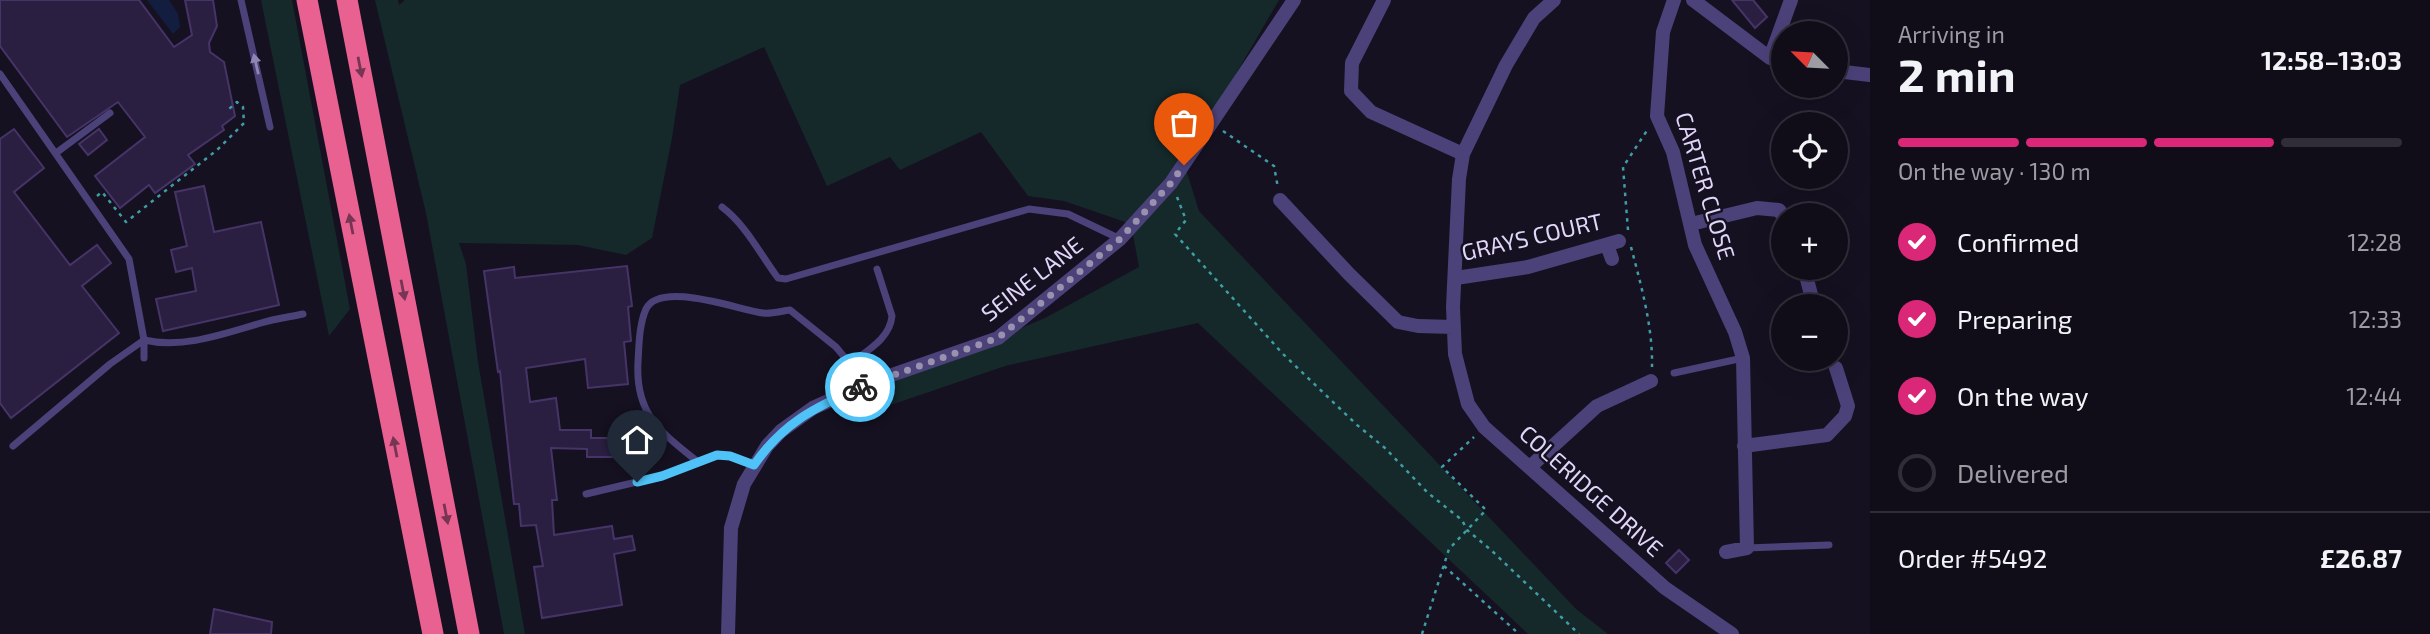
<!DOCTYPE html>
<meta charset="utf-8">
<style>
body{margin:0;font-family:"Exo 2",sans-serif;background:#191622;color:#f1f3f6;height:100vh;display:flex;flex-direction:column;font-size:26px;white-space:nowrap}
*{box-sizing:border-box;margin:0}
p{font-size:23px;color:#9c9ca2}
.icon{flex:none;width:38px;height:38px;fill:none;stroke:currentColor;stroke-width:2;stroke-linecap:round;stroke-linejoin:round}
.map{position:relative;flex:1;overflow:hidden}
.details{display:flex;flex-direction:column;background:#100d19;width:560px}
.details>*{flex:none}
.needle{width:46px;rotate:294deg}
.tools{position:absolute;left:1771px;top:21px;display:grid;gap:14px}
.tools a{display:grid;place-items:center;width:77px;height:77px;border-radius:50%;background:#100d19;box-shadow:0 7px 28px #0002,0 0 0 2px #302d38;font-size:35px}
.pin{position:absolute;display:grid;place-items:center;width:60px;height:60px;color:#fff;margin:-72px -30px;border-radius:50% 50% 50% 0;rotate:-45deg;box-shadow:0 0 7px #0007}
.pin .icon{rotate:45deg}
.courier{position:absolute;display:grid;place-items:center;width:70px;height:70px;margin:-35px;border:5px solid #4fc3f7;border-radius:50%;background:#fff;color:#222;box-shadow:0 2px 9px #0007}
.summary em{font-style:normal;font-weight:700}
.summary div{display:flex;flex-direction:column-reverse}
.summary{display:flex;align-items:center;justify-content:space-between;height:119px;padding:0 28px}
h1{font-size:46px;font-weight:700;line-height:52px}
.bar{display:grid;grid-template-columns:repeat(4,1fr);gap:10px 7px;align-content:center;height:84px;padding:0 28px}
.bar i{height:9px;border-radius:5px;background:#302d38}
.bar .current{background:#db2777}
.bar p{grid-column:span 4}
.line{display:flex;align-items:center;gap:18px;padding:0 28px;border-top:2px solid #302d38}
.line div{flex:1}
ol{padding:0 28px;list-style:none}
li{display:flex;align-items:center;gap:21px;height:77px}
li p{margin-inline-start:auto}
li .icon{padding:7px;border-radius:50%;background:#db2777;color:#fff;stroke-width:4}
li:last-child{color:#9c9ca2}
li i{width:38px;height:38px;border:4px solid #302d38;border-radius:50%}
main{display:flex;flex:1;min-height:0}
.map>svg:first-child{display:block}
.green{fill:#15282a}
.water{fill:#121d3f}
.building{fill:#2a1f40;stroke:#463468;stroke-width:2}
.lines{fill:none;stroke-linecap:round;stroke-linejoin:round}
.path{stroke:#3f9ea5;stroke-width:2.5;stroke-dasharray:3.5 5;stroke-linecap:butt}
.service{stroke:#4b427a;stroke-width:7}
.minor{stroke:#4b427a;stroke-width:14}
.motorway{stroke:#e96191;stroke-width:21}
.oneway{fill:#8e85b3}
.oneway2{fill:#753553}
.done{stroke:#9991ad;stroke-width:7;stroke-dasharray:0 12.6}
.route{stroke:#4fc3f7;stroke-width:9}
.labels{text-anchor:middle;stroke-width:5;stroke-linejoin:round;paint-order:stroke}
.street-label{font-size:23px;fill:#dfd6f9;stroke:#161121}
</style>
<main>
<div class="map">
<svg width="1870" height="634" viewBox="0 0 1870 634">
<rect width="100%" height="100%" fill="#161121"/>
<path class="green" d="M261 0H292L350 309 329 336Z
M375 0H398L399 5 405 0H1279L1184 163 1199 211 1576 609 1608 634H1528L1198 323 1005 366 847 420 839 405 1045 318 1139 267 1131 224 1064 201 1028 196 981 132 900 170 890 157 827 186 764 47 680 85 672 138 652 238 626 255 578 245 459 243 466 264 478 362 525 634H504L426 213Z"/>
<path class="water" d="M147 0H169L178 14 180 27 173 34Z"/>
<path class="building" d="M0 0H139L174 47 192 35 185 0H213L217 26 209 43 210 52 224 62 235 116 222 126 224 130 188 155 195 164 155 193 149 185 120 208 95 176 145 137 118 102 67 137 0 46Z
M1732 0H1753L1767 17 1755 28Z
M14 129 44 168 14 192 70 265 97 245 111 263 82 286 119 333 11 418 0 403V139Z
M99 129 107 140 88 155 79 144Z
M204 186 214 232 261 222 279 305 163 331 156 299 196 291 192 268 176 272 171 250 187 246 175 192Z
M627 266 632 306 628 307 631 341 624 342 628 384 588 388 585 359 526 368 530 402 556 398 560 430H591V438H624V457H587V449L551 448 557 500H552L554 535 612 526 614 539 632 536 635 550 614 554 622 605 542 618 534 567 543 566 536 525 521 526 519 504H514L500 371 498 372 484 271 514 267 515 278Z
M1679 550 1689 560 1676 573 1666 563Z
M214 609 272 622 271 634H210Z"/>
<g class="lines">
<path class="path" d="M1223 131 1274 166 1278 188
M97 196 102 192 126 222 217 150 244 123 243 107 237 102 229 109
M1177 197 1186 220 1175 234 1283 354 1357 425 1385 448 1428 493 1462 520 1467 530 1491 550 1579 634
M1628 230 1623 167 1648 129
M1631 247C1641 285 1653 327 1652 367
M1444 566 1519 634
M1422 634 1449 549 1486 510 1442 467 1474 437"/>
<path class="service" d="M241 0 270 127
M0 74 129 259 144 340V358
M56 153 110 113
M722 207C746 225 760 254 778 278L786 279 1029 209 1068 214 1120 239
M850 364C866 351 890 339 892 316L877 269
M1674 373 1743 358
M13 446 110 364 144 340C183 349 223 334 261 323 274 319 289 317 303 314
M698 462C661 432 635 415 638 362 639 345 639 325 646 309 660 280 739 310 763 313 772 314 781 311 790 310L836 347 866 383
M586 494 662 476 717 455 730 456 754 465
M1747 548 1829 545"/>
<path class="minor" d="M1384 0 1352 63 1351 91 1371 112 1463 154
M1554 0 1534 18 1506 65 1463 154 1459 179 1453 307 1455 354 1468 404 1484 427 1665 588 1732 634
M1674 0 1663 32 1657 116 1673 152 1695 245 1735 332 1743 358 1747 548 1726 552
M1693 0 1770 58 1783 61
M1770 58 1791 0
M1836 71 1870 75
M1280 200 1349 274 1398 322 1418 326 1453 327
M1691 224 1757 208 1779 210 1783 216
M1607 245 1612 259
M1804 268 1814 306
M1456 278 1528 267 1619 241
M1744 446 1827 435 1845 416 1848 406 1836 368
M1531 466 1597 406 1651 381
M728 634 731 528 744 484 767 446 781 431 813 408 866 384 998 338 1120 239 1171 183 1294 0"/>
<path class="motorway" d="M307 0 433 634
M347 0 469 634"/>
</g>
<defs><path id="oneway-solid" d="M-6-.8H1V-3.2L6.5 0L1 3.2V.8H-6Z" transform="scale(1.75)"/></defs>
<use class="oneway" href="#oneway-solid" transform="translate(256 64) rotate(-103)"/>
<g class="oneway2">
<use href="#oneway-solid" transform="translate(360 67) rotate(79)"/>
<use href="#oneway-solid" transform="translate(351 224) rotate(-101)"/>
<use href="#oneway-solid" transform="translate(403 290) rotate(79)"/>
<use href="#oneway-solid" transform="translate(395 447) rotate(-101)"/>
<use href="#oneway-solid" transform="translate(446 514) rotate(79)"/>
</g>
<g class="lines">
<path class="done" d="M860 387 998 338 1120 239 1171 183 1184 165"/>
<path class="route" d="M637 482 662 476 717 455 730 456 754 465C783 423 814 408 860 387"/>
</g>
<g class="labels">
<g class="street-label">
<text transform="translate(1705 186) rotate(73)" y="8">CARTER CLOSE</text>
<text transform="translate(1532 237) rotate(-13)" y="8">GRAYS COURT</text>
<text transform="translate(1032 279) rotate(-38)" y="8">SEINE LANE</text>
<text transform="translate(1591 491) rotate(42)" y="8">COLERIDGE DRIVE</text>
</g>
</g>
</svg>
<div class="tools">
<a><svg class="needle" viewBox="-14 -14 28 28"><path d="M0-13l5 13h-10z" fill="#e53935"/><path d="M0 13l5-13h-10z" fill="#9c9ca2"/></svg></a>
<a><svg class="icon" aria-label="locate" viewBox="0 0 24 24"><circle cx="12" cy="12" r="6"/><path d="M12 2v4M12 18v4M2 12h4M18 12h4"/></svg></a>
<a>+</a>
<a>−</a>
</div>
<div class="pin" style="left:1184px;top:165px;background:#ea580c"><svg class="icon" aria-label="bag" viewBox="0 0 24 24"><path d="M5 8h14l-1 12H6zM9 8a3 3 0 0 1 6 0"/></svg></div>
<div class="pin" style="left:637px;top:482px;background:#1f2937"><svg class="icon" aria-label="home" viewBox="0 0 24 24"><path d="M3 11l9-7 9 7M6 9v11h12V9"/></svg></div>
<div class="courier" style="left:860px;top:387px"><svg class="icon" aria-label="bike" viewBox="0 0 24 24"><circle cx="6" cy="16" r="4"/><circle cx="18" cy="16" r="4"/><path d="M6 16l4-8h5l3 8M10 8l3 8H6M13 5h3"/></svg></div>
</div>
<section class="details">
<div class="summary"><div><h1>2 min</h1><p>Arriving in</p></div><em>12:58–13:03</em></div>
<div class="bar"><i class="current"></i><i class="current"></i><i class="current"></i><i></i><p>On the way · 130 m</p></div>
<ol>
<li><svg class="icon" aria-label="check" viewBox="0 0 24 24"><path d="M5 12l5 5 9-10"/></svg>Confirmed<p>12:28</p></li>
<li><svg class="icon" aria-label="check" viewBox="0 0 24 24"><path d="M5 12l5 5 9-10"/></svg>Preparing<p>12:33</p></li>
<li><svg class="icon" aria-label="check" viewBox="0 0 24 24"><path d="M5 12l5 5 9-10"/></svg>On the way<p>12:44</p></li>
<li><i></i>Delivered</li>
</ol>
<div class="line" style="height:91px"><div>Order #5492</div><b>£26.87</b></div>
</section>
</main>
